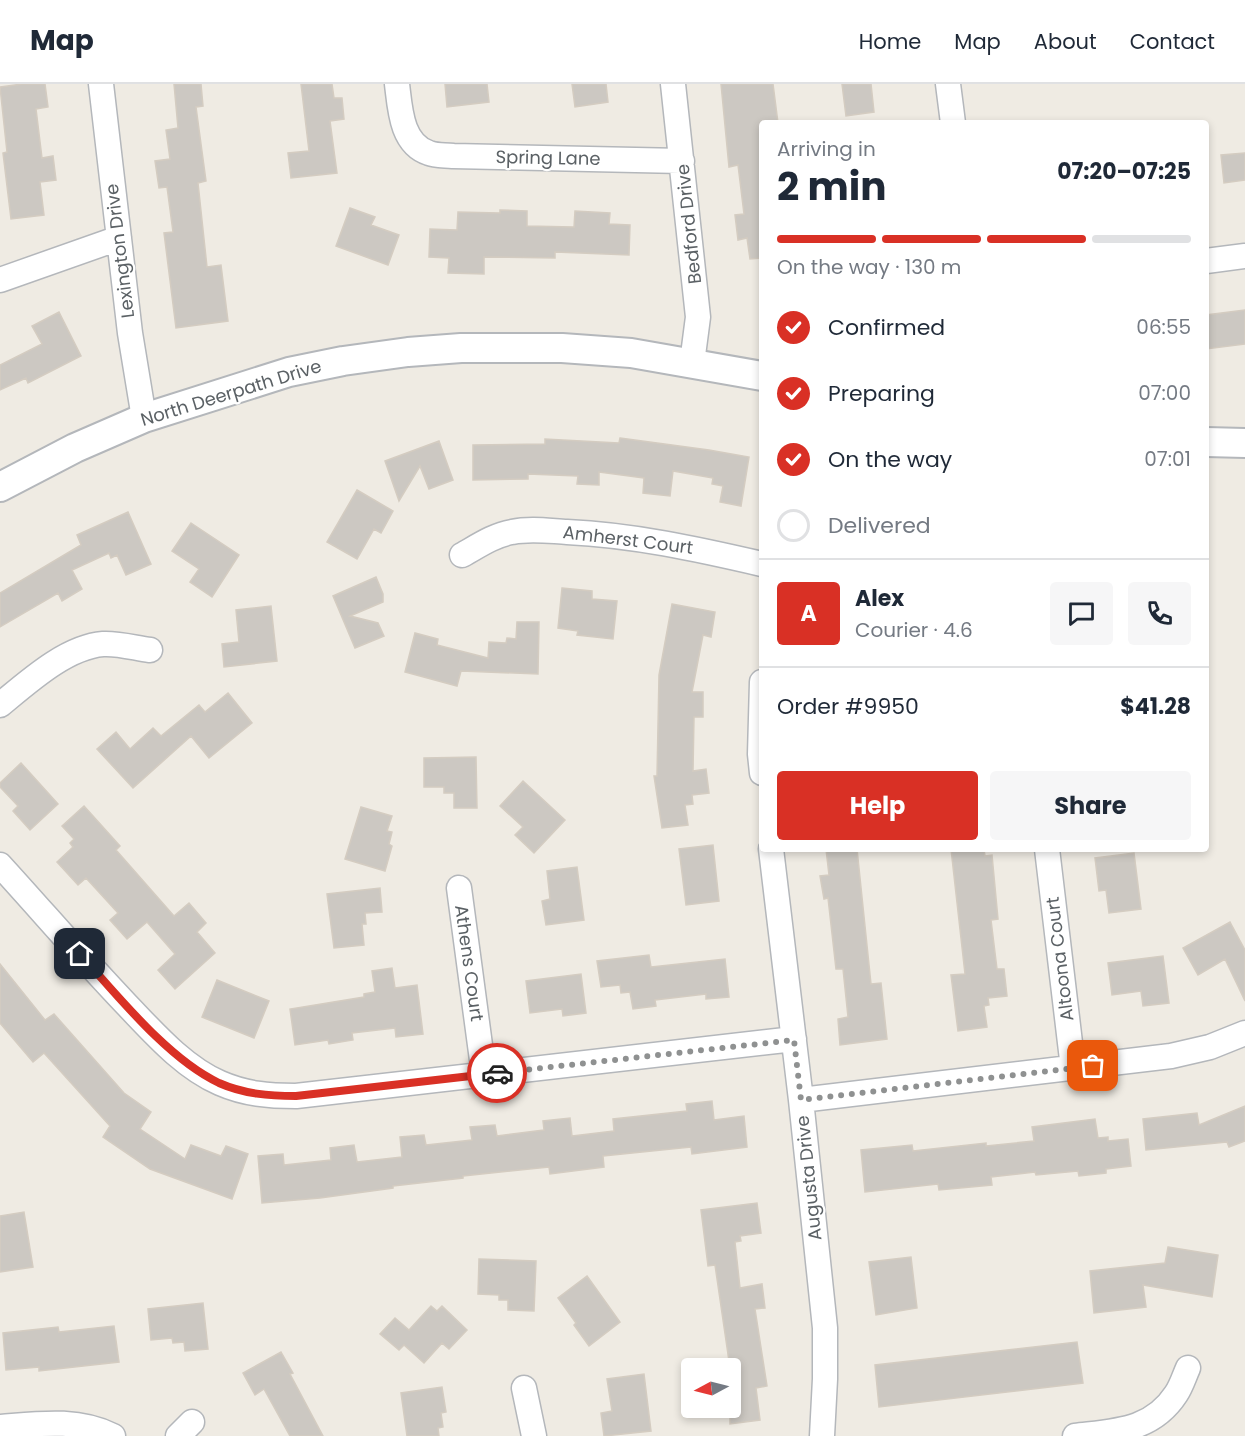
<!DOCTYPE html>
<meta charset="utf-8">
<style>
body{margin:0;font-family:Poppins,sans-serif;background:#f6f6f7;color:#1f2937;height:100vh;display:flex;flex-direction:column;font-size:22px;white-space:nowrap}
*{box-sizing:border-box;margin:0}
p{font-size:20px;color:#747a83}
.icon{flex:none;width:33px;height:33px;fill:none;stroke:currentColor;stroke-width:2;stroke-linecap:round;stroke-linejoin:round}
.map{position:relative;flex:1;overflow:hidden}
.drawer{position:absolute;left:759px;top:36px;width:450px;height:732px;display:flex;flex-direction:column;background:#fff;border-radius:6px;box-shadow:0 3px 9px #0003}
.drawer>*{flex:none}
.needle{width:39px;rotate:263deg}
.buttons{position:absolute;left:681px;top:1274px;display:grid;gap:12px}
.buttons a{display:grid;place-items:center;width:60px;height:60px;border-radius:6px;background:#fff;box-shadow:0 3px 9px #0003;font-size:30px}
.pin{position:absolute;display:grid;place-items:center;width:51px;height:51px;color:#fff;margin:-26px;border-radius:12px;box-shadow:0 3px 9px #0006}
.courier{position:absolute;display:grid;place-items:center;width:60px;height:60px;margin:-30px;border:4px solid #d93025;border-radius:50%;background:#fff;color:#222;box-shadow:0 2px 8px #0007}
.head em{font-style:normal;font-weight:700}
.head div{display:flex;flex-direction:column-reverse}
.head{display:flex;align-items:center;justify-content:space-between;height:102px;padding:0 18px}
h1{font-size:39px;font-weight:700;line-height:45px}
.bar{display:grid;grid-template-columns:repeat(4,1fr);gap:9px 6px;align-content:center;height:72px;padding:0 18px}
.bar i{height:8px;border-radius:4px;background:#e0e1e3}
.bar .active{background:#d93025}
.bar p{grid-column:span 4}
.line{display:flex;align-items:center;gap:15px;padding:0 18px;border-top:2px solid #e0e1e3}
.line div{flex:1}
.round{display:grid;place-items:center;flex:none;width:63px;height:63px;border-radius:6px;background:#f6f6f7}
ol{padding:0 18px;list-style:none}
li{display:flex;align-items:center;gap:18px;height:66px}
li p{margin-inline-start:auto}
li .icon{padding:6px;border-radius:50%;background:#d93025;color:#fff;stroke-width:4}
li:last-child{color:#747a83}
li i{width:33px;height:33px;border:3px solid #e0e1e3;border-radius:50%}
.cta{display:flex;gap:12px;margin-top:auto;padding:12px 18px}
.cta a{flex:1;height:69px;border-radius:6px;background:#d93025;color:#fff;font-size:24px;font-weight:700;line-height:69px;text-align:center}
.cta a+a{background:#f6f6f7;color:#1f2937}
header{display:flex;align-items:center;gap:36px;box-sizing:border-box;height:84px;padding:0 30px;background:#fff;border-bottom:2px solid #e0e1e3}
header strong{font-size:28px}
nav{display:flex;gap:33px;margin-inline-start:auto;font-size:21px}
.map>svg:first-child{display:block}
.building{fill:#ccc8c2;stroke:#d4ccc1;stroke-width:1.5}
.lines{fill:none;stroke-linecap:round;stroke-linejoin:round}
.minor-casing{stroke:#b4b7bb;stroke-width:27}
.tertiary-casing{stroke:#b4b7bb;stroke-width:32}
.minor{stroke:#fff;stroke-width:24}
.tertiary{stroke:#fff;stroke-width:28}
.done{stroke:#8f9191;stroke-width:6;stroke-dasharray:0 10.8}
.route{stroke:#d93025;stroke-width:8}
.labels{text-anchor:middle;stroke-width:4.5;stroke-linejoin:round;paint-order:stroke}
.street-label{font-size:18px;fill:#5b6165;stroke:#fff}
</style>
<header>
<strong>Map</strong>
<nav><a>Home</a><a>Map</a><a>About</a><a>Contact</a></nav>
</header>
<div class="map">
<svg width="1245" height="1352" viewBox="0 0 1245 1352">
<rect width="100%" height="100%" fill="#efebe3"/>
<path class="building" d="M22 0H45L48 23 36 25 42 74 53 72 56 96 40 98 44 131 11 135 3 69 7 68 0 3Z
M174 0H201L203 22 196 23 206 97 198 99 207 183 221 181 228 237 176 244 164 149 173 148 167 103 159 104 155 77 170 75 166 46 178 44Z
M301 0H332L334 14H342L344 35 330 37 337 89 291 94 288 69 309 67Z
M445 0H487L489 18 447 23Z
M572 0H606L608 18 575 23Z
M721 0H773L778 39H762V174L750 175 747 154 738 156 735 131 744 130 738 81 729 83Z
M842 0H871L874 28 846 32Z
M1245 69V96L1224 99 1221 71Z
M350 124 375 133 371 141 399 151 388 181 336 162Z
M500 126 527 127V142L574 143 575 127 610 129 609 140 630 141 629 171 555 168V174L484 173V190L448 189 449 174 429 173 430 145 457 146 458 128 500 129Z
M1245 226V260L1206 265V231Z
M59 228 81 272 28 299 26 294 0 306V281L42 260 32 242Z
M620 354 709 366 749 373 741 422 720 418 723 402 712 400 713 394 673 387 670 412 643 409 644 394 599 388V401L577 400 578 392 528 390V395L473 396V361L545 360V355L619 359Z
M439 357 453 396 429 405 420 382 399 417 385 377Z
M357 406 393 427 381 449 374 445 357 475 327 458Z
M128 428 151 480 126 491 117 471 111 474 109 469 72 486 82 505 62 517 58 509 0 543V509L81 461 77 451Z
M191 439 239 471 212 513 190 498 199 485 172 467Z
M376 493 383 510V518L350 532 378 539 384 552 355 564 333 512Z
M562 504 592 507V515L617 517 613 555 577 551 578 547 558 544Z
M672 520 715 528 711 553 703 551 692 608H703V633H694L693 687 706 685 709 709 692 711 693 720 685 721 688 741 662 744 654 692H657L659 591Z
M271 522 277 577 224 583 222 560 239 558 236 526Z
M517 538H539L538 590 461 587 457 602 405 588 415 549 438 555 437 561 488 574 489 558 506 559 507 554 516 555Z
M228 609 252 639 209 674 191 652 133 704 97 665 116 648 130 665 153 644 161 652 199 621 205 628Z
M476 673 477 724H454V709H444V703H424V674Z
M21 679 58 720 30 746 13 727 18 722 0 703V699Z
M523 697 565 736 534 769 515 751 523 743 500 722Z
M84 722 120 762 116 766 174 832 189 819 206 839 197 848 215 869 175 905 158 886 175 870 147 838 127 855 110 836 118 829 86 794 78 801 57 778 73 763 70 759 74 755 62 742Z
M361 723 392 732 387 747 392 748 389 760 392 762 385 787 345 775Z
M713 761 719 817 686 821 679 765Z
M826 765H857L871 900 881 899 887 955 840 961 838 935 848 933 843 885H836L828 814 824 815 820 792 829 791Z
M951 765H984L985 772 992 771 998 835 991 836 997 885H1004L1007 912 988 914 989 921 984 922 987 943 958 947 951 891 965 890Z
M1134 769 1141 825 1109 829 1106 806 1099 807 1095 774Z
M577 783 584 836 546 841 542 817 550 815 547 787Z
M380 804 382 828 365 829 366 840H362L364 861 334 864 327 810Z
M1230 838 1245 866V917L1225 875 1198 891 1183 864Z
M649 871 651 883 725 875 729 913 706 915V910L655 916 656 922 633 925 630 908 621 909 620 901 601 903 597 877Z
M1163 872 1169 919 1143 922 1141 907 1112 911 1108 879Z
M0 880 45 936 54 930 124 1009 151 1028 140 1045 185 1075 191 1061 221 1072 226 1062 248 1070 232 1115 150 1085 103 1053 110 1042 44 969 33 978 0 939Z
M392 884 395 904 417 901 423 950 396 953 395 944 352 949 353 956 329 960 328 956 295 961 290 925 364 913V910L375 908 372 887Z
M581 890 586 929 563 932 562 925 530 929 526 897Z
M217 896 269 917 254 954 202 933Z
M712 1017 714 1036 744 1032 747 1063 692 1070 691 1063 603 1072 604 1083 550 1090 549 1083 463 1092V1094L393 1102V1104L320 1114 262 1119 258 1072 283 1070 284 1081 331 1076 330 1064 354 1061 357 1078 402 1073 400 1053 424 1051 426 1061 472 1056 470 1043 495 1041 497 1052 544 1046 543 1037 570 1034 572 1052 614 1047 613 1035 687 1027 686 1020Z
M1245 1022V1057L1229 1063 1227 1058 1146 1066 1143 1035 1197 1029 1199 1041Z
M1095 1035 1098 1054 1108 1053V1057L1128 1055 1131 1082 1106 1085V1089L1079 1092 1078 1087 1036 1091 1035 1088 991 1093 992 1101 939 1106 938 1100 865 1108 861 1066 912 1061 913 1067 986 1059V1062L1034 1057 1032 1043Z
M757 1119 761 1149 740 1152 741 1157 735 1158 740 1204 762 1200 765 1224 755 1225 767 1302 756 1304 760 1336 730 1340V1284L715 1181 708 1182 701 1126Z
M24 1128 33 1183 0 1188V1132Z
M1168 1163 1218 1171 1212 1213 1143 1201 1146 1223 1094 1229 1090 1187 1165 1179Z
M911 1173 917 1224 876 1231 869 1178Z
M479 1175 536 1177 534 1227 508 1226V1216H499V1211L478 1210Z
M587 1192 620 1238 589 1262 574 1241 576 1239 558 1214Z
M203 1219 208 1265 185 1267 184 1258 173 1259 172 1254 151 1256 148 1225Z
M431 1222 437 1227 442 1222 467 1246 449 1265 442 1259 424 1279 404 1261 399 1266 380 1250 395 1234 409 1246Z
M114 1242 119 1278 39 1287V1283L6 1286 3 1249 58 1243 59 1248Z
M1077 1258 1083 1299 879 1323 875 1281Z
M281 1268 293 1289 290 1290 323 1352H290L264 1305 255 1311 243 1289Z
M644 1290 651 1347 604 1352 601 1329 612 1327 607 1295Z
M442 1303 446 1328 441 1329 443 1343 438 1344 439 1352H407L401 1309Z"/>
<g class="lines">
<defs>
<path id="minor" d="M101 0 130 249 144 334
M397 0C400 24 401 60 429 69 436 72 445 71 453 72L682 77
M673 0 698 233 692 279
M948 0 953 39
M1206 177 1245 172
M0 196 119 154
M462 471C478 462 494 451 512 448 530 444 549 447 567 448 633 451 697 465 762 480
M762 598 760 670 762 689
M0 621C28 598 66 563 103 560 118 559 135 564 150 566
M771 765 801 1016 825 1244V1295L822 1352
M1047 765 1073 984
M0 781C42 827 83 875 126 920 153 948 183 983 220 999 245 1010 269 1012 296 1012L794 955
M459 804 484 991
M801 1016 1171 972 1210 963 1245 949
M524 1304 534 1352
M0 1343C38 1340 77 1334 113 1352
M178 1352 192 1338
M1075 1352C1115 1347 1152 1347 1176 1310 1181 1303 1184 1293 1188 1284"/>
<path id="tertiary" d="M1206 358 1245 359
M0 403 75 364 144 334 289 288 343 277 408 268 461 264H562L631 269 762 292"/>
</defs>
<use href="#minor" class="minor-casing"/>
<use href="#tertiary" class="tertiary-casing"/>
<use href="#minor" class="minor"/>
<use href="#tertiary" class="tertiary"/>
</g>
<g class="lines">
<path class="done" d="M497 989 794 956 801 1016 1093 982"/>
<path class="route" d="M80 870C118 912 168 975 219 999 244 1010 269 1012 296 1012L497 989"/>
</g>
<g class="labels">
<g class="street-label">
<text transform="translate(548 74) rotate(1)" y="6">Spring Lane</text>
<text transform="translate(689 140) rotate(-96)" y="6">Bedford Drive</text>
<text transform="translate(120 167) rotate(-97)" y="6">Lexington Drive</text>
<text transform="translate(231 309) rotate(-17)" y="6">North Deerpath Drive</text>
<text transform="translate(628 456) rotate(7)" y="6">Amherst Court</text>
<text transform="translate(1060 875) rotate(-97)" y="6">Altoona Court</text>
<text transform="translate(469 879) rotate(82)" y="6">Athens Court</text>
<text transform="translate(809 1094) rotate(-96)" y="6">Augusta Drive</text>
</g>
</g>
</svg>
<div class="buttons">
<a><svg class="needle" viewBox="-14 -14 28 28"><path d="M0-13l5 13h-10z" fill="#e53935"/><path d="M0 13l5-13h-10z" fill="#747a83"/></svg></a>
</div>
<div class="pin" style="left:1093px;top:982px;background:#ea580c"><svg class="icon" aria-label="bag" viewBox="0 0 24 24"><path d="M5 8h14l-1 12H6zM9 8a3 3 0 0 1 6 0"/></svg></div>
<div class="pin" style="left:80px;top:870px;background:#1f2937"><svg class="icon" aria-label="home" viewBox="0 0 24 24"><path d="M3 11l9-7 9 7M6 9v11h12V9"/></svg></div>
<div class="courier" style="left:497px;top:989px"><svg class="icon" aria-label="car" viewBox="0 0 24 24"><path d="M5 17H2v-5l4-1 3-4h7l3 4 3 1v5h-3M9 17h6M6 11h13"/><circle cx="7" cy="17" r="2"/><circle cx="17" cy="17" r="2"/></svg></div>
<section class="drawer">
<div class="head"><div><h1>2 min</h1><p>Arriving in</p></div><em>07:20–07:25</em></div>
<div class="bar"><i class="active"></i><i class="active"></i><i class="active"></i><i></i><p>On the way · 130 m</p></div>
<ol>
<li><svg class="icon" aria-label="check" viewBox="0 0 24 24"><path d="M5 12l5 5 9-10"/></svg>Confirmed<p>06:55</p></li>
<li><svg class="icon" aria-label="check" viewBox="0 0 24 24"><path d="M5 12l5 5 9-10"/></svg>Preparing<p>07:00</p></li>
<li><svg class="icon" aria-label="check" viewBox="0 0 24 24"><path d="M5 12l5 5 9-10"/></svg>On the way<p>07:01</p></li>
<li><i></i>Delivered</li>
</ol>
<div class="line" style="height:108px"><b class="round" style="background:#d93025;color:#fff">A</b><div><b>Alex</b><p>Courier · 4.6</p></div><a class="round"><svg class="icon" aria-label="chat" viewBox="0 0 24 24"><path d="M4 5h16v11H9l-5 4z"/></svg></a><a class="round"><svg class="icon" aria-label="phone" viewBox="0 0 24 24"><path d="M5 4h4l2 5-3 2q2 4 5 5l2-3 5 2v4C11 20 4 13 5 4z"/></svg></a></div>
<div class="line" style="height:78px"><div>Order #9950</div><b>$41.28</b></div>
<div class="cta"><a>Help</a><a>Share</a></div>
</section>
</div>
